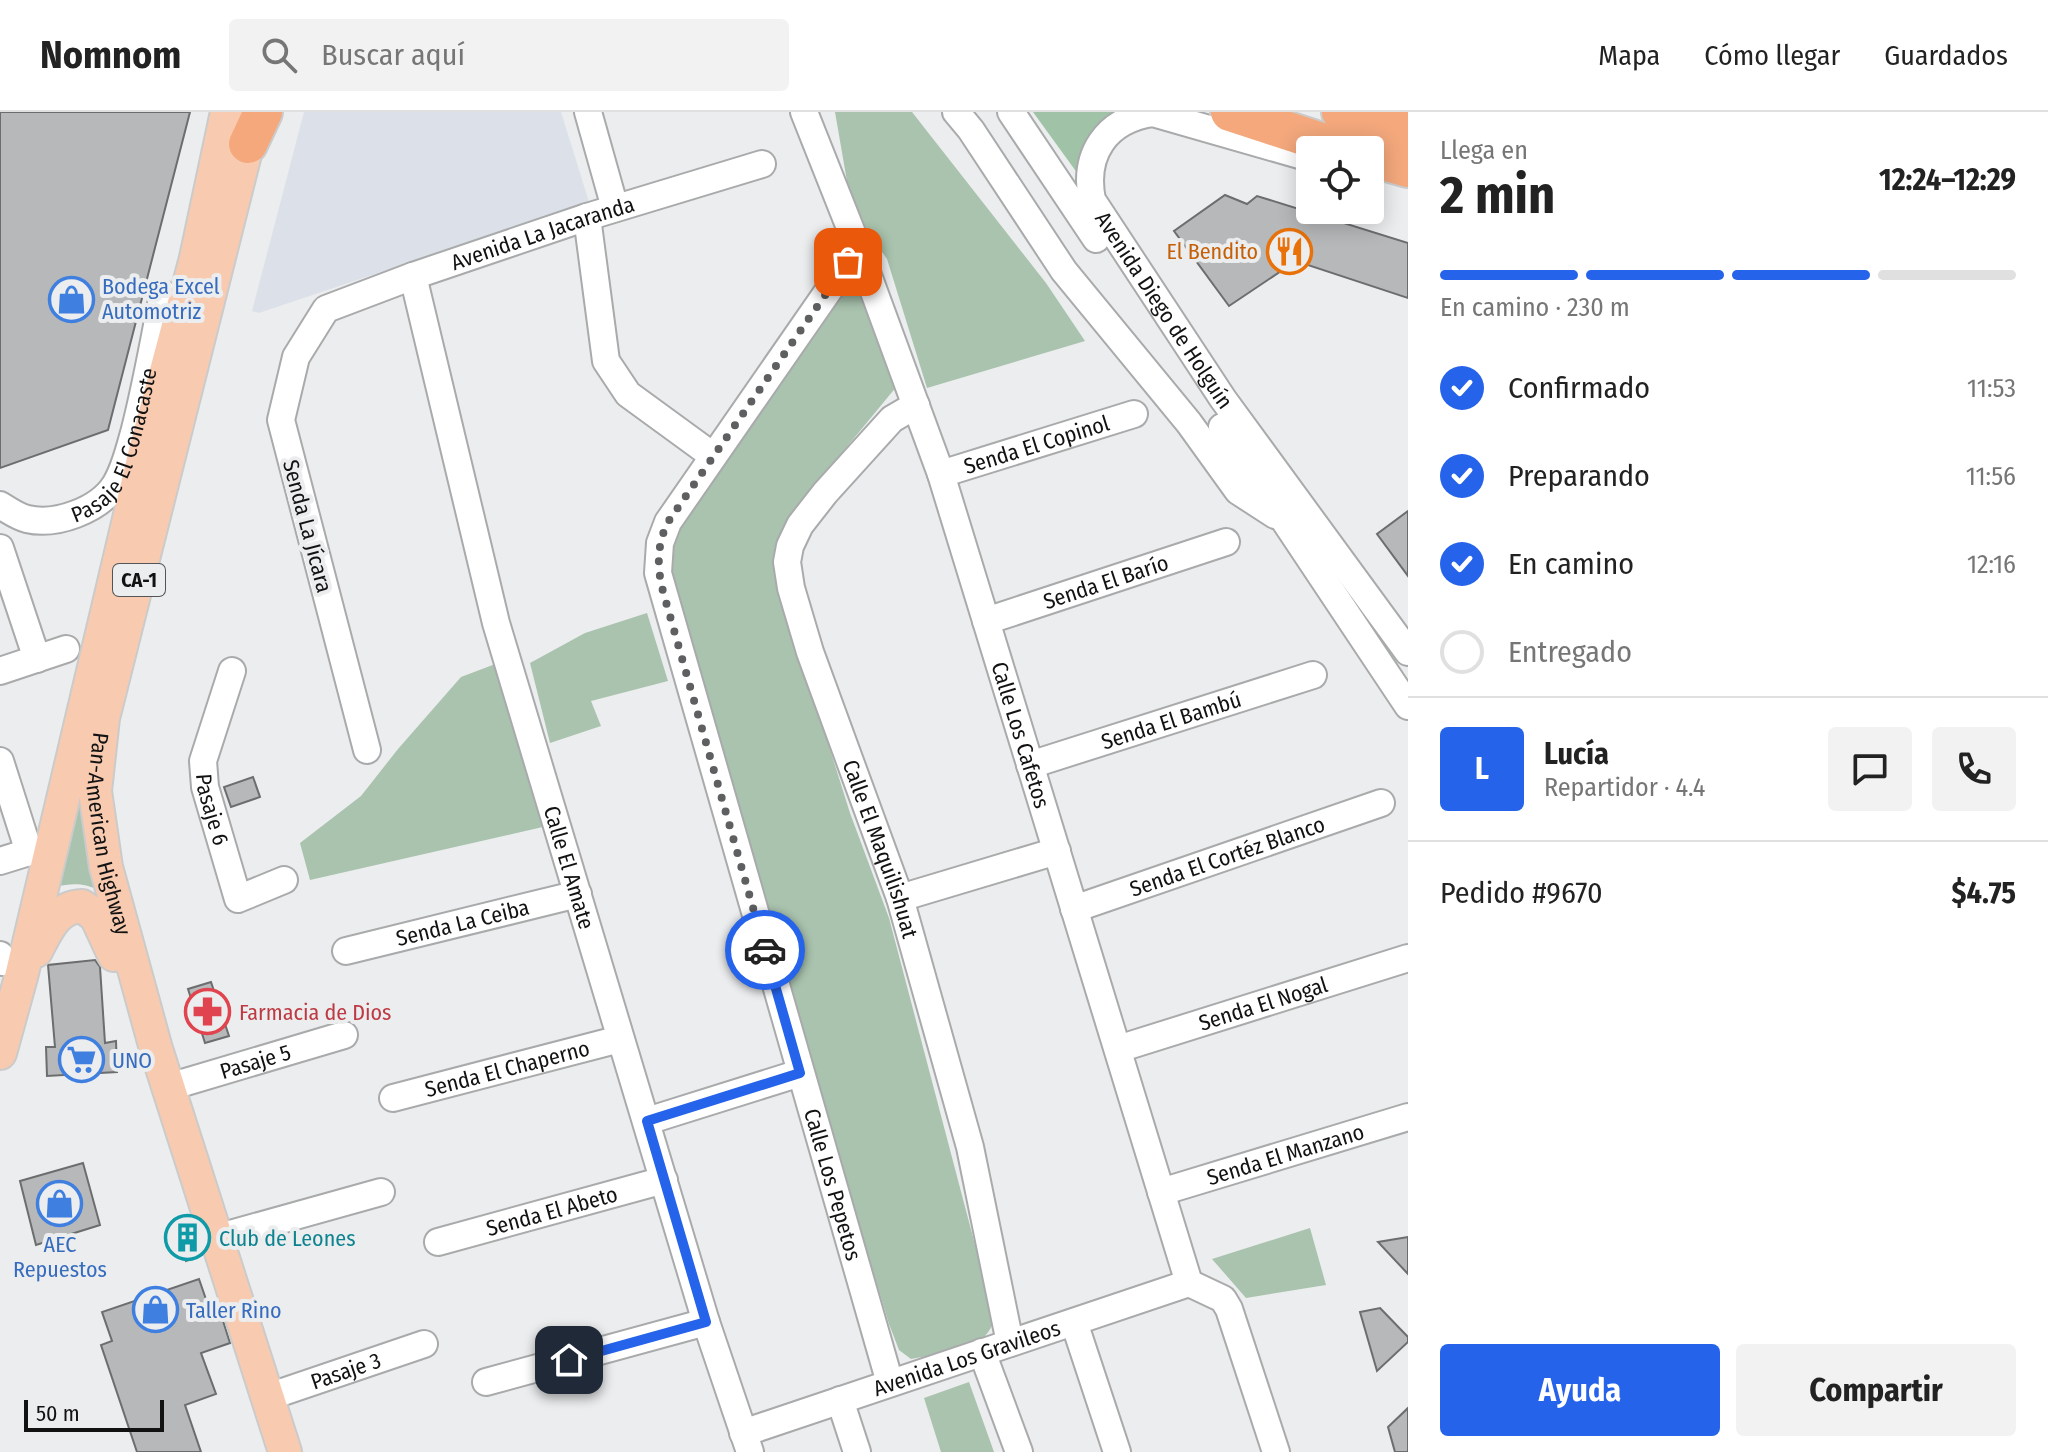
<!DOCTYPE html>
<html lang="es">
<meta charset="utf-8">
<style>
body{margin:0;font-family:"Fira Sans Condensed",sans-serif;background:#f2f2f2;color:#222;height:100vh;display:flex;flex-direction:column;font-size:30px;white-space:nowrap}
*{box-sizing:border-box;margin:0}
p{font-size:26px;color:#767676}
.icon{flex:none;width:44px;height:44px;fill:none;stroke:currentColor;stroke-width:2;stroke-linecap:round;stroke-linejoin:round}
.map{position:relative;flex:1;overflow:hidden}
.details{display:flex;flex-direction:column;background:#fff;width:640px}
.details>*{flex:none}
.controls{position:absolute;left:1296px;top:24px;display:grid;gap:16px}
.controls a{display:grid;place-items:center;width:88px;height:88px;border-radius:8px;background:#fff;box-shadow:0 4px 20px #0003;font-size:40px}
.scale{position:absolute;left:24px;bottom:20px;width:140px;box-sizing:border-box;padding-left:8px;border:4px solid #121213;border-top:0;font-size:22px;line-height:28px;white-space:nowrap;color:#121213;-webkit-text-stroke:6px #ecedee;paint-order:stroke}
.pin{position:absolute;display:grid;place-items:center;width:68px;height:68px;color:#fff;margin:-34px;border-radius:16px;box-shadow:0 4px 12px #0006}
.courier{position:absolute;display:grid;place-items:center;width:80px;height:80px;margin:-40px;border:6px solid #2563eb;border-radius:50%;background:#fff;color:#222;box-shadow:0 2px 10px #0007}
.headline em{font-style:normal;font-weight:700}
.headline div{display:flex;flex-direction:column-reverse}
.headline{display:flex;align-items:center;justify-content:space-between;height:136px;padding:0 32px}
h1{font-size:52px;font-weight:700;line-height:60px}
.bar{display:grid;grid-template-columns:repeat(4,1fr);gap:12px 8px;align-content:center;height:96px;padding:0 32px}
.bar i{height:10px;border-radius:6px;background:#e0e0e0}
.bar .current{background:#2563eb}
.bar p{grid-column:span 4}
.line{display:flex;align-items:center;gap:20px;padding:0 32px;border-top:2px solid #e0e0e0}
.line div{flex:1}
.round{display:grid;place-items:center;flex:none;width:84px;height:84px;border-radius:8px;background:#f2f2f2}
ol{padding:0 32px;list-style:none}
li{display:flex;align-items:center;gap:24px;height:88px}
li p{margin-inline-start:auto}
li .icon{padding:8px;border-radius:50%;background:#2563eb;color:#fff;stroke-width:4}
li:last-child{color:#767676}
li i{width:44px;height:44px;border:4px solid #e0e0e0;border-radius:50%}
.cta{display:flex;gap:16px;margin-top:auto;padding:16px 32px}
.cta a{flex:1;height:92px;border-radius:8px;background:#2563eb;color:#fff;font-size:32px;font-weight:700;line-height:92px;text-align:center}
.cta a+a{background:#f2f2f2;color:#222}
header{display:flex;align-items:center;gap:48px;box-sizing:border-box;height:112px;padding:0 40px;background:#fff;border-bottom:2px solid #e0e0e0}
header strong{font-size:38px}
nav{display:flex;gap:44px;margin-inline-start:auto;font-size:28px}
.search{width:560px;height:72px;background:#f2f2f2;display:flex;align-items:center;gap:20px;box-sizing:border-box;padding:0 28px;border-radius:8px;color:#767676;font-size:30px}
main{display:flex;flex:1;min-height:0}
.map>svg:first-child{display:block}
.built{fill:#dce1e9}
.green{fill:#a9c3ae}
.forest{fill:#a0c3a7}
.building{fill:#b7b8b9;stroke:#6c6d6e;stroke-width:2}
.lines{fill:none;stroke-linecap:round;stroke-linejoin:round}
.minor-casing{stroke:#a9aaab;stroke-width:30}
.major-casing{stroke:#cbcbcb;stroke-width:36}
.highway-casing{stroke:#cbcbcb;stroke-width:42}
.minor{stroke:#fff;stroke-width:26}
.major{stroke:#f8cbb0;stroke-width:32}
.highway{stroke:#f4a87c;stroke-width:38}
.done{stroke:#5e5f60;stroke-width:8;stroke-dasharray:0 14.4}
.route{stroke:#2563eb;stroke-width:10}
.labels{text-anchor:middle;stroke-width:8;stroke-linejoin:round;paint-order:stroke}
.shield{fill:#ecedee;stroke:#535455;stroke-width:2}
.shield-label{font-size:20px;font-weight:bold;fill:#121213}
.street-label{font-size:22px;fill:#121213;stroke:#ecedee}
.food-label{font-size:22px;fill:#c56008;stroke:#ecedee;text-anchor:end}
.shop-label{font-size:22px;fill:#366cbe;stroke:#ecedee;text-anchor:start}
.health-label{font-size:22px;fill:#be3a42;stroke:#ecedee;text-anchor:start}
.culture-label{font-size:22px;fill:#0d838f;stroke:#ecedee;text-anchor:start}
</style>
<header>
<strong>Nomnom</strong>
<div class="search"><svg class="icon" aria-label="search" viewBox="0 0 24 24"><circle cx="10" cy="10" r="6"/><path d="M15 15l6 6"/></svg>Buscar aquí</div>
<nav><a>Mapa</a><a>Cómo llegar</a><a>Guardados</a></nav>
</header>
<main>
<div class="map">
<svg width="1408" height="1340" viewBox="0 0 1408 1340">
<rect width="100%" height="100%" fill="#ecedee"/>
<path class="built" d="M304 0H561L589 90 259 201 252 199Z"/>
<path class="green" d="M835 0H912L1046 171 1085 229 927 276 887 147 866 117 848 75Z
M860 172 897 274 789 405 775 435 773 456 850 701 889 806 994 1205C990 1240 939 1241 911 1247L899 1238 889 1212 811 955 671 471 670 429 848 173Z
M647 501 668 569 591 589 601 614 550 631 530 551 585 521Z
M498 551 547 714 310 768 300 731 361 684 398 637 461 565Z
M84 636 99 778C83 771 72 771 55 775Z
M1310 1116 1326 1173 1246 1186 1212 1147Z
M969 1270 994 1340H941L924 1286Z"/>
<path class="forest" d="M1033 0H1114C1090 17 1088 42 1083 69Z"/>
<path class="building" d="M0 0H190L108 318 0 356Z
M1225 83 1247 92 1257 84 1408 131V186L1296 149 1229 194 1174 119Z
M1408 399V464L1377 422Z
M253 665 260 685 231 695 224 675Z
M95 848 100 855 105 931 116 929 117 960 47 964 46 935H55L48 853Z
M211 870 229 924 205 931 188 877Z
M83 1051 100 1113 36 1133 20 1069Z
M189 1104 202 1143 186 1149 173 1109Z
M1408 1125V1162L1378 1130Z
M199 1167 209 1196 218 1193 230 1231 201 1241 216 1282 185 1293 201 1340H137L101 1233 112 1229 102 1200Z
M1380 1196 1408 1225V1230L1377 1259 1360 1200Z
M1408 1296V1340H1395L1388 1315Z"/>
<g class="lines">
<defs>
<g id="minor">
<path d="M588 0 615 96"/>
<path id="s1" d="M804 0 858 136 941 362 1189 1171"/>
<path d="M956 0 971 18 1064 159 1189 311 1238 379 1275 403"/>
<path d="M1011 0 1096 127"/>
<path id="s2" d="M1310 46 1153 1C1106 8 1083 42 1092 88L1223 287 1408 540"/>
<path d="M587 105 606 249 628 282 713 344"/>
<path id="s3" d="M858 136 668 410 660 431 658 461 890 1271"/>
<path id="s4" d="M413 164 496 511 706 1210 750 1340"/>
<path id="s5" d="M916 293 892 307 825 381 800 413 790 434 787 450 791 476 810 540 900 786 970 1035 1010 1231"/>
<path d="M1222 315 1408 594"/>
<path id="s6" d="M941 362 1134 302"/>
<path id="s7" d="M0 393C8 398 18 405 27 407 56 414 99 398 115 373 125 357 129 338 134 321 146 275 154 229 163 182"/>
<path d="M0 436 37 547"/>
<path id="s8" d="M986 509 1226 430"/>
<path d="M0 559 66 537"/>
<path id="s9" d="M232 559 203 649 205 675 238 787 284 768"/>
<path id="s10" d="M367 638 281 308 296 245 326 197 413 164 587 105 762 52"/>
<path d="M0 649 29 740 0 749"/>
<path id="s11" d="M1030 653 1313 563"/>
<path d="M900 786 1057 739"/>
<path id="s12" d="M1074 797 1381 691"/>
<path id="s13" d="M346 839 578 782"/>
<path d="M0 843 3 850"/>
<path id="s14" d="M1118 937 1408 846"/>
<path id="s15" d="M169 975 344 923"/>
<path id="s16" d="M393 986 620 927"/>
<path d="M647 1009 800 961"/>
<path id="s17" d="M1161 1080 1408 1005"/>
<path d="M216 1126 381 1080"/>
<path id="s18" d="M438 1130 664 1068"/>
<path d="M1189 1171 1223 1187 1229 1197 1276 1340"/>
<path d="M1074 1210 1117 1340"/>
<path d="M982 1240 1019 1340"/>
<path d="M486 1270 706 1210"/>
<path id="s19" d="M268 1285 424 1232"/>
<path d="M840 1288 857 1340"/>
<path id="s20" d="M743 1321 1189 1171"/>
</g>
<g id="major">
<path id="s21" d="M253 10 103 606 95 679 106 755 156 937 285 1340"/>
<path d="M36 839C47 818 56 795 82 794L96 804 114 843"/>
<path d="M0 941 21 865 146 335 196 146 227 0"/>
</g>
<path id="highway" d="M1230 0 1346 38
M1341 0 1408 20
M248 32 263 0
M1370 45 1408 56"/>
</defs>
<use href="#minor" class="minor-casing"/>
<use href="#major" class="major-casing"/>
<use href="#highway" class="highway-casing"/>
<use href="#minor" class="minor"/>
<use href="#major" class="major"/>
<use href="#highway" class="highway"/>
</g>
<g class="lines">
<path class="done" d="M765 838 664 483C657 458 656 434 668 410L848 150"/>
<path class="route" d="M569 1248 706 1210 647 1009 800 961 765 838"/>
</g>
<defs>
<symbol id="restaurant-ring" viewBox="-11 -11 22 22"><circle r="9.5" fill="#ecedee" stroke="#e8710a" stroke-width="1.5"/><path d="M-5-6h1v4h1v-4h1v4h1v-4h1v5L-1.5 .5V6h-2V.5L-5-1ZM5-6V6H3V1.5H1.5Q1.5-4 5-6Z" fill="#e8710a"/></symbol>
<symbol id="shop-ring" viewBox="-11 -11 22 22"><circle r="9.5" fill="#ecedee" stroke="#3f7fe0" stroke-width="1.5"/><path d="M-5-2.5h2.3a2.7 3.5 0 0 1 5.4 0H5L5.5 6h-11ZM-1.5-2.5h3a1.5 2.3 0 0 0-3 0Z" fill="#3f7fe0"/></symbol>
<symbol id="pharmacy-ring" viewBox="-11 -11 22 22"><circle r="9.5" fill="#ecedee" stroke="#e0444e" stroke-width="1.5"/><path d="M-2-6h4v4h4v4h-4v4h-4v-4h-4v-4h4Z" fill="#e0444e"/></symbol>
<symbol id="supermarket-ring" viewBox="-11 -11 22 22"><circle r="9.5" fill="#ecedee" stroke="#3f7fe0" stroke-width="1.5"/><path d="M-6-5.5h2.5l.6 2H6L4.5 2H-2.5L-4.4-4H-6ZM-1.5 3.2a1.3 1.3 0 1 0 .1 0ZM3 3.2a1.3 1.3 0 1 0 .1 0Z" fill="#3f7fe0"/></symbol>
<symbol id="building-ring" viewBox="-11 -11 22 22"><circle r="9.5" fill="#ecedee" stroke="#0f9aa8" stroke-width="1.5"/><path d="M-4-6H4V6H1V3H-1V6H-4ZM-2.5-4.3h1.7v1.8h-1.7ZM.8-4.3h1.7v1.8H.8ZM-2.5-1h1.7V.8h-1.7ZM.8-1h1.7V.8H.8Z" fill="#0f9aa8"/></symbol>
</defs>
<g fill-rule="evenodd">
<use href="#restaurant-ring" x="1264" y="114" width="51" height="51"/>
<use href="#shop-ring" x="46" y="162" width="51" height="51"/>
<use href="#pharmacy-ring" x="182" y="874" width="51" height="51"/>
<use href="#supermarket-ring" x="56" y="922" width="51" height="51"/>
<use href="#shop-ring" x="34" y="1066" width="51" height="51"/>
<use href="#building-ring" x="162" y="1100" width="51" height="51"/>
<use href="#shop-ring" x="130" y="1172" width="51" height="51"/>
</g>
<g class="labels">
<rect class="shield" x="113" y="452" width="52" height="32" rx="6"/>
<g class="shield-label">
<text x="139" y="475">CA-1</text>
</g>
<g class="street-label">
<text dy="8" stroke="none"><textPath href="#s10" startOffset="692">Avenida La Jacaranda</textPath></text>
<text dy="8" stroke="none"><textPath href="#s2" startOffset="416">Avenida Diego de Holguín</textPath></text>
<text dy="8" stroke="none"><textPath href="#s7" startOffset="164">Pasaje El Conacaste</textPath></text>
<text dy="8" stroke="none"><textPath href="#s6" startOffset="100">Senda El Copinol</textPath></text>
<text transform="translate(308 414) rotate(75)" y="8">Senda La Jícara</text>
<text dy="8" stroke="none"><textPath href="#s8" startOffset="126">Senda El Barío</textPath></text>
<text dy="8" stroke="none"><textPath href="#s11" startOffset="148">Senda El Bambú</textPath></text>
<text dy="8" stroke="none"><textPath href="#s1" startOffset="660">Calle Los Cafetos</textPath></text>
<text dy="8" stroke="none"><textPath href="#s9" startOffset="144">Pasaje 6</textPath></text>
<text dy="8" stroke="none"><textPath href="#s21" startOffset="732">Pan-American Highway</textPath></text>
<text dy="8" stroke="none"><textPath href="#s5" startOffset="510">Calle El Maquilishuat</textPath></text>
<text dy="8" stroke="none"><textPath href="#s12" startOffset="162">Senda El Cortéz Blanco</textPath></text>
<text dy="8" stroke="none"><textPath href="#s4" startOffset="612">Calle El Amate</textPath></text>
<text dy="8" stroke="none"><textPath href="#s13" startOffset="120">Senda La Ceiba</textPath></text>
<text dy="8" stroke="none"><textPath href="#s14" startOffset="152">Senda El Nogal</textPath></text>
<text dy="8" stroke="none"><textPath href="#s15" startOffset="90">Pasaje 5</textPath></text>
<text dy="8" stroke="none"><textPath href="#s16" startOffset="118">Senda El Chaperno</textPath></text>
<text dy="8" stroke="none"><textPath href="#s17" startOffset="130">Senda El Manzano</textPath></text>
<text dy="8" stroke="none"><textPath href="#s3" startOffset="1022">Calle Los Pepetos</textPath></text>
<text dy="8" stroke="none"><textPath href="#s18" startOffset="118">Senda El Abeto</textPath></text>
<text dy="8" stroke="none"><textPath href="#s20" startOffset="236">Avenida Los Gravileos</textPath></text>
<text dy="8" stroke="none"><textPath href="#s19" startOffset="82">Pasaje 3</textPath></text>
</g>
<g class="food-label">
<text x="1258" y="147">El Bendito</text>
</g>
<g class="shop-label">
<text x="102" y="182">Bodega Excel<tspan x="102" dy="25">Automotriz</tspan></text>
<text x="112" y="956">UNO</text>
<text x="60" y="1140" text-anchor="middle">AEC<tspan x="60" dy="25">Repuestos</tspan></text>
<text x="186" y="1206">Taller Rino</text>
</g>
<g class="health-label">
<text x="239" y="908">Farmacia de Dios</text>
</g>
<g class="culture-label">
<text x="219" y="1134">Club de Leones</text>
</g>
</g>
</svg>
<div class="controls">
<a><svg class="icon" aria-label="locate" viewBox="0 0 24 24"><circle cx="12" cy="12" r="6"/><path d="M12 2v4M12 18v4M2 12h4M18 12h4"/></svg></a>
</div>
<div class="scale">50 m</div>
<div class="pin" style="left:848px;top:150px;background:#ea580c"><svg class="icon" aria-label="bag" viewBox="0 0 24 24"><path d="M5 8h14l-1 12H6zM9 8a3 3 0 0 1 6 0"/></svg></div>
<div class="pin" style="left:569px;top:1248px;background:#1f2937"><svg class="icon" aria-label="home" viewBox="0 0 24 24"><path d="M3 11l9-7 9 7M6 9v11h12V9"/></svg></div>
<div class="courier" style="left:765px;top:838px"><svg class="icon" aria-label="car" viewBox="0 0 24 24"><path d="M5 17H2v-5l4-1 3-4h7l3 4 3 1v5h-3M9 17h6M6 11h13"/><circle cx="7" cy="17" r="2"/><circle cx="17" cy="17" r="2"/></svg></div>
</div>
<section class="details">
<div class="headline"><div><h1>2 min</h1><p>Llega en</p></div><em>12:24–12:29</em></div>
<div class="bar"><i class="current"></i><i class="current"></i><i class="current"></i><i></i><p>En camino · 230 m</p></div>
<ol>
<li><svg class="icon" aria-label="check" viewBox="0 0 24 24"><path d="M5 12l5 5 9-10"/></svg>Confirmado<p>11:53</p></li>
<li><svg class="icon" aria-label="check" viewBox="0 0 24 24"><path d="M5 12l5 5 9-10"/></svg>Preparando<p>11:56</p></li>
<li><svg class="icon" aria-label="check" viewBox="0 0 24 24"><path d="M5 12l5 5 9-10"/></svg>En camino<p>12:16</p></li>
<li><i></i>Entregado</li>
</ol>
<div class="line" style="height:144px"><b class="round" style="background:#2563eb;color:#fff">L</b><div><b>Lucía</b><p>Repartidor · 4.4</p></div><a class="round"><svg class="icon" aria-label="chat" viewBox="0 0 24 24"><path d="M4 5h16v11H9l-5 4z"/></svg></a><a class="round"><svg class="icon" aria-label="phone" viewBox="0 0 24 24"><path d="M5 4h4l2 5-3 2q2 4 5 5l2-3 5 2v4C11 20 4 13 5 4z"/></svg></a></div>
<div class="line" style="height:104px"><div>Pedido #9670</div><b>$4.75</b></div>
<div class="cta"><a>Ayuda</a><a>Compartir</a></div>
</section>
</main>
